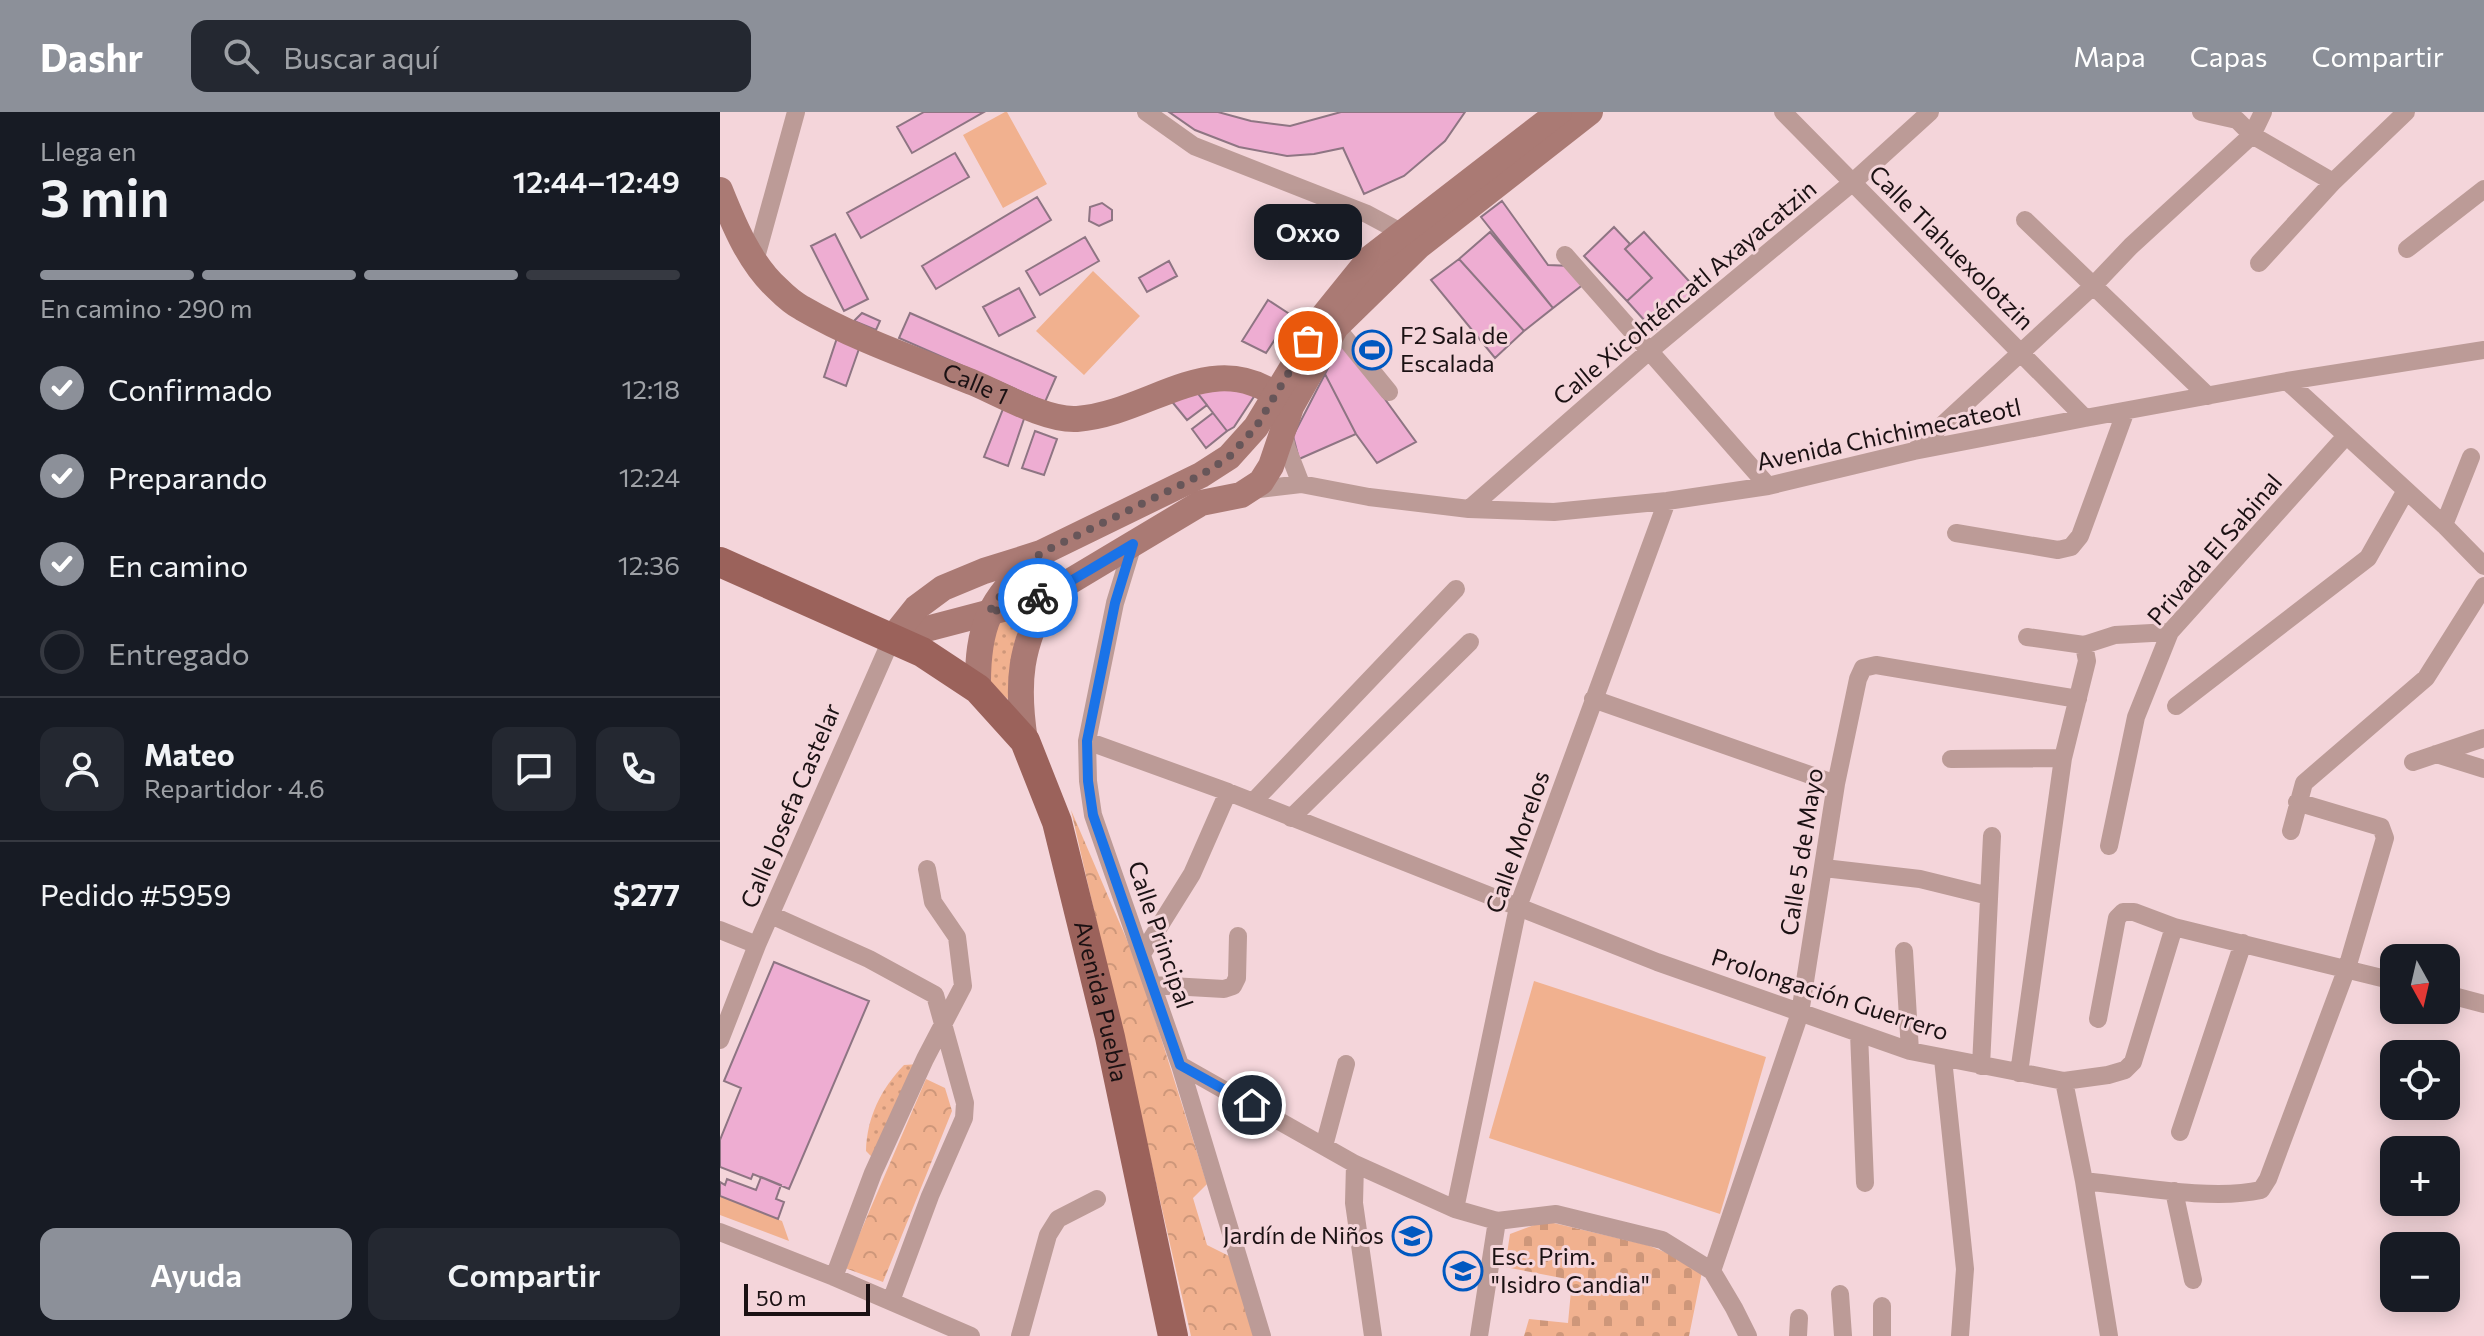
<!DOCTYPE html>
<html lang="es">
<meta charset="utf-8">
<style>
body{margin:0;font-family:Commissioner,sans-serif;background:#242831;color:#f1f3f6;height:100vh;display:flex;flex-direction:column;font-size:30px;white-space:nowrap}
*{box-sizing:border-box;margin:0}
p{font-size:26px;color:#9ea1a6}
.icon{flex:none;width:44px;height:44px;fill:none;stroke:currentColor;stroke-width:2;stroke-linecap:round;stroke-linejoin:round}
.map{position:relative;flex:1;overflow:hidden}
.side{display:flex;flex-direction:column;background:#171b24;width:720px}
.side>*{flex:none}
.needle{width:52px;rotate:172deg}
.fabs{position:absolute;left:1660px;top:832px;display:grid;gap:16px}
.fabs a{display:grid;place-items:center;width:80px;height:80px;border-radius:16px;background:#171b24;box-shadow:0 4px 20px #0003;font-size:40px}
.scale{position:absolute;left:24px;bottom:20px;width:126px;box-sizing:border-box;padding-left:8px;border:4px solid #1b1113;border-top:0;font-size:22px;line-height:28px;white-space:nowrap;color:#1b1113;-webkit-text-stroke:6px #f4d5da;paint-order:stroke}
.pin{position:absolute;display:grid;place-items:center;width:68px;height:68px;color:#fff;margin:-34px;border:4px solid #fff;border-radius:50%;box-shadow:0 2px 8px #0007}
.courier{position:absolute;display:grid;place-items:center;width:80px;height:80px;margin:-40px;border:6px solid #1a73e8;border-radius:50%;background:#fff;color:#222;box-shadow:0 2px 10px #0007}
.bubble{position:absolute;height:56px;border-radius:16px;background:#171b24;box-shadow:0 4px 20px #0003;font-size:26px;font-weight:600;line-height:56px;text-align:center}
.headline em{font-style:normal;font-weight:600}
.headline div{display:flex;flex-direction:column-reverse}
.headline{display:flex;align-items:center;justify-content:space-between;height:136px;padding:0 40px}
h1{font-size:52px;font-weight:600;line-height:60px}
.bar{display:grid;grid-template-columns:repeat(4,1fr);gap:12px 8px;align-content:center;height:96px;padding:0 40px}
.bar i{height:10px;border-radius:6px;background:#363941}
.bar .active{background:#8c9099}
.bar p{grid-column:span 4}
.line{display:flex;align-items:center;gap:20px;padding:0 40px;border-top:2px solid #363941}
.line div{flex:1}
.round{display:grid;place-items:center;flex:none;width:84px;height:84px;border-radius:16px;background:#242831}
ol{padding:0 40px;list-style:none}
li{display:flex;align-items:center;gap:24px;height:88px}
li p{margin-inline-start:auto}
li .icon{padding:8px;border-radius:50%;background:#8c9099;color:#fff;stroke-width:4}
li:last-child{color:#9ea1a6}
li i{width:44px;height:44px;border:4px solid #363941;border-radius:50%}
.action{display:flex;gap:16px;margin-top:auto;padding:16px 40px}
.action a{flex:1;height:92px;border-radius:16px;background:#8c9099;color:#fff;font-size:32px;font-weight:600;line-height:92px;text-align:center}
.action a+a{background:#242831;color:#f1f3f6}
header{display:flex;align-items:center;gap:48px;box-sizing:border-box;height:112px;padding:0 40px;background:#8c9099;color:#fff}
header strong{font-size:38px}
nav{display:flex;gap:44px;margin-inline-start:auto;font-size:28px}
.search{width:560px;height:72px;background:#242831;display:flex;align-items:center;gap:20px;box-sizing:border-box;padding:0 28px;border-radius:16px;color:#9ea1a6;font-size:30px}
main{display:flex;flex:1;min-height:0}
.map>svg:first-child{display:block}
.grass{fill:#f1b18f}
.cemetery{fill:url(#cemetery-stones)}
.park{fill:url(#park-crowns)}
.garden{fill:url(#garden-dots)}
.building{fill:#eeadd2;stroke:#8e7583;stroke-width:2}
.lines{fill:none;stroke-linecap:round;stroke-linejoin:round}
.minor{stroke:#bc9b97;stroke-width:18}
.secondary{stroke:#aa7a74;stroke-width:26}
.primary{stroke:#9b625b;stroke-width:30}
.done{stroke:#675659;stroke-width:8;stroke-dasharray:0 14.4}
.route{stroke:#1a73e8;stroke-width:10}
.labels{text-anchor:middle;stroke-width:6;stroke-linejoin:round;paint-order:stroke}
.street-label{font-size:24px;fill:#1b1113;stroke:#f4d5da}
.poi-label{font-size:24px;fill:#1b1113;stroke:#f4d5da;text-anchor:start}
</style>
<header>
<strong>Dashr</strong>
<div class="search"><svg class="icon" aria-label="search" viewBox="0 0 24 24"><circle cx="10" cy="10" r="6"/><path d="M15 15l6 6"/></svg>Buscar aquí</div>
<nav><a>Mapa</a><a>Capas</a><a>Compartir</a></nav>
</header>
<main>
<section class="side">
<div class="headline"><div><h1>3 min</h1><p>Llega en</p></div><em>12:44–12:49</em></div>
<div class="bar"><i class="active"></i><i class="active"></i><i class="active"></i><i></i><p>En camino · 290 m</p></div>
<ol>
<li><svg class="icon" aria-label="check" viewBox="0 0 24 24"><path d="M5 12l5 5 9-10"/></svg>Confirmado<p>12:18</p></li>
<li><svg class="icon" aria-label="check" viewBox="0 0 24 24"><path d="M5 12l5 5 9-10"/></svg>Preparando<p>12:24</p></li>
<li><svg class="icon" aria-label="check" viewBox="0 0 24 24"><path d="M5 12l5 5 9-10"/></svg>En camino<p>12:36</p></li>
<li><i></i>Entregado</li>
</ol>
<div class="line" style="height:144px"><a class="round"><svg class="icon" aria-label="person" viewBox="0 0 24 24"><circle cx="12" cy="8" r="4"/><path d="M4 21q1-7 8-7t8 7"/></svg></a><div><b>Mateo</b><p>Repartidor · 4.6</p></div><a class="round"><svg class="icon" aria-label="chat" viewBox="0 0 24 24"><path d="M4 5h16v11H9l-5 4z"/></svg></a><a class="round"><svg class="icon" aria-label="phone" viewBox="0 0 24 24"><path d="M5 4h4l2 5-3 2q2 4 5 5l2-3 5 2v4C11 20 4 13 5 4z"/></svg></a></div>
<div class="line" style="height:104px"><div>Pedido #5959</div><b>$277</b></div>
<div class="action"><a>Ayuda</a><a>Compartir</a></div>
</section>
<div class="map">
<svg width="1764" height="1224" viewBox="0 0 1764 1224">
<defs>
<pattern id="cemetery-stones" width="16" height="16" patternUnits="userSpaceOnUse" patternTransform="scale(2)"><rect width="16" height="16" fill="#f1b18f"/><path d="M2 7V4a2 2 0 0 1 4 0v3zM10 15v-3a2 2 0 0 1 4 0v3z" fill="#ce977a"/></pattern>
<pattern id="park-crowns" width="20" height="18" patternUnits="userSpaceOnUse" patternTransform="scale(2)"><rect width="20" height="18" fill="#f1b18f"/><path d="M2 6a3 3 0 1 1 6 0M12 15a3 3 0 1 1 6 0" fill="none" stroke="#ce977a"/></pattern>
<pattern id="garden-dots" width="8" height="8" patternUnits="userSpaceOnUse" patternTransform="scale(2)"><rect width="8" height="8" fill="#f1b18f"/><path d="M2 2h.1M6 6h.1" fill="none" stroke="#ce977a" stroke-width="1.8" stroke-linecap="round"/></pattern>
</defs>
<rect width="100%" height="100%" fill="#f4d5da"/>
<path class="grass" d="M285 0H287L327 72 283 96 243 23Z
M373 159 420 204 364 263 316 219Z
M814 869 1046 945 1000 1102 769 1026Z
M0 1084 62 1109 69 1129 0 1103Z"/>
<path class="cemetery" d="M825 1109 927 1133 983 1155 969 1224H804L809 1207 848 1211 852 1168 785 1155 790 1122Z"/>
<path class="park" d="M351 698 419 856 487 1072 473 1086 487 1133 511 1145 535 1224H471Z
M206 967 225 976 232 999 163 1170 125 1156Z"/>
<path class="garden" d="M303 505C291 532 291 559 290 589L270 571 268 559 275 511Z
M200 952 156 1049 146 1039C147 1005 161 977 184 953Z"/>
<path class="building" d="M204 0H264L192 41 177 15Z
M449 0H498L531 9 570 14 621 0H745L725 29 684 64 644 82 623 36 594 42 567 44 519 35 475 18Z
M235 41 249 65 141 126 127 101Z
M317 85 331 108 216 177 202 154Z
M782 89 828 153 852 154 865 171 833 196 761 105Z
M382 91 392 98V108L379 114 369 109 370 95Z
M894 115 910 132 905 137 932 166 907 189 864 144Z
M770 120 833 196 804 219 739 147Z
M924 120 978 179 934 219 907 189 932 166 905 137Z
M115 122 148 187 124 199 91 134Z
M365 125 379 149 320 183 306 159Z
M739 147 804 219 775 246 711 168Z
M449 149 457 164 427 180 419 166Z
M299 176 315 205 279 224 263 195Z
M548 188 571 203 546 241 522 229Z
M142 201 160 209 156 218 134 209Z
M190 201 336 265 325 290 179 226Z
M118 223 140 234 126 274 104 265Z
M622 228 696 330 657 351 636 322 605 262Z
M605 262 636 322 579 347 573 324Z
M527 274 535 283 514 315 507 319 476 279Z
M476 279 487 293 467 308 449 286Z
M283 297 305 304 288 354 264 345Z
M493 301 507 319 486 336 472 317Z
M315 319 337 327 324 363 302 356Z
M54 850 149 889 69 1077 33 1062 31 1067 0 1055V1028L21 976 4 969Z
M41 1065 61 1073 56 1087 64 1090 58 1107 0 1084V1070L5 1073 7 1067 36 1078Z"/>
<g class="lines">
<path class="minor" d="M426 0 474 34 647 102 690 125
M1063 0 1365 306
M1481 0 1517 8 1532 23 1613 70
M1305 108 1488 284
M1687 137 1764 77
M845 143 1048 374
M35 149 76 0
M1539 151 1613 70 1686 0
M616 215 669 280
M1567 269 1724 413 1764 454
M563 318 567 336 581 372
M1194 339 1372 175 1411 134 1532 23 1543 0
M531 378 581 372 649 385 749 397 834 400 947 389 1048 374 1194 339 1365 306 1567 269 1764 238
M749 397 928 240 1133 70 1210 0
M1724 413 1751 345
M1236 421 1338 438 1351 435 1360 424 1405 301
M413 432 395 491 367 629 368 669 373 703 460 953 542 1224
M1364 533 1395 523 1450 520
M873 587 1116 672
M1456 594 1648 446 1685 380
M367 629 508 680 937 850 1190 939 1344 969 1388 963 1405 958 1413 950 1454 815
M1716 642 1764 657
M1231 647 1343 646
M1693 650 1764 626
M533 690 736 477
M571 706 750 530
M1571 719 1584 671 1706 566 1764 474
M1389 734 1416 605 1450 520 1625 325
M1104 756 1200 767 1269 784
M51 803 149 847 215 883 245 991 244 1006 210 1084 171 1189
M0 818 37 833
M1184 839 1190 939
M422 842 472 762 508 680
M433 873 504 877 513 874 517 866 518 824
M1726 882 1764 892
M1378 907 1397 806 1403 800H1414L1454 815 1674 869
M1139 921 1145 1071
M0 928 37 833 172 526
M1223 947 1245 1157 1240 1224
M460 953 635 1052 735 1097 777 1109 836 1102 942 1128 992 1159 1014 1196 1028 1224
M1261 954 1272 724
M1299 961 1343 646 1367 549 1364 533 1307 525
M1344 969 1364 1069 1389 1224
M1460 1020 1523 831
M604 1034 626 952
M635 1052 634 1091 653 1224
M1364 1069C1414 1074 1493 1089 1541 1078L1548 1067 1627 856 1665 726 1661 715 1577 690
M1454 1079 1473 1168
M735 1097 798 795 947 389
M0 1120 114 1165 251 1224
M992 1159 1080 901 1116 672 1138 567 1143 556 1156 553 1358 587
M114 1165 153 1061 205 947 243 874 237 825 213 790 207 757
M1120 1182 1123 1224
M1162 1194V1224
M300 1224 328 1123 338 1107 377 1087
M759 1224 777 1109
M1078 1224 1079 1206"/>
<g class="secondary">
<path id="s1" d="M0 78C14 113 30 152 58 177 65 184 73 191 82 196 135 227 197 248 254 271 282 283 327 309 357 307 434 301 495 229 568 292"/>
<path d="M172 526 302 492 329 482 481 391 521 383 541 370 551 354 571 295 616 215 699 134 870 0"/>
<path d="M172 526 196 496 223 476 264 459 321 441 481 363 509 345 536 315 604 203 650 146 839 0"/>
<path d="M258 577C257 514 269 488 316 446"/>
<path d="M305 629C296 570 300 534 329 482"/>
</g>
<path class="primary" id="s2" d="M0 450 202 540 258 577 305 629 337 710 390 925 453 1224"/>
</g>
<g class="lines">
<path class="done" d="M318 486 268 501 292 468 321 441 481 363 509 345 536 315 588 229"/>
<path class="route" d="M318 486 329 482 413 432 395 491 367 629 368 669 373 703 460 953 532 993"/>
</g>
<defs>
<symbol id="stadium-ring" viewBox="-11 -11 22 22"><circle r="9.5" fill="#f4d5da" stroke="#0058c0" stroke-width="1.5"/><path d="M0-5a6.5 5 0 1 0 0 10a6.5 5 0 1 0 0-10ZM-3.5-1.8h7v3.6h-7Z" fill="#0058c0"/></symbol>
<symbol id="school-ring" viewBox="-11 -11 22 22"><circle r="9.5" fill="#f4d5da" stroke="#0058c0" stroke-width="1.5"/><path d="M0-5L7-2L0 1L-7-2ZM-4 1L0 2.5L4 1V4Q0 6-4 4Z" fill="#0058c0"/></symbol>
</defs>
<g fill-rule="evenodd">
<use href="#stadium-ring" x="630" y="216" width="44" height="44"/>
<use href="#school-ring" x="670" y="1102" width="44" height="44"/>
<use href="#school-ring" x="721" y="1137" width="44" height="44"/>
</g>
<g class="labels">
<g class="street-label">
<text transform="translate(1231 136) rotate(45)" y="8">Calle Tlahuexolotzin</text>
<text transform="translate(965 181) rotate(-40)" y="8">Calle Xicohténcatl Axayacatzin</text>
<text dy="8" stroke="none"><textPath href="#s1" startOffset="336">Calle 1</textPath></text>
<text transform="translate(1169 323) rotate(-12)" y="8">Avenida Chichimecateotl</text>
<text transform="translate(1495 438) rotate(-49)" y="8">Privada El Sabinal</text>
<text transform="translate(71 694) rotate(-67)" y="8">Calle Josefa Castelar</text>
<text transform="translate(798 730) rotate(-71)" y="8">Calle Morelos</text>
<text transform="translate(1082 740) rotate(-81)" y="8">Calle 5 de Mayo</text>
<text transform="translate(440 823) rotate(71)" y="8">Calle Principal</text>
<text transform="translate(1110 883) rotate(18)" y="8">Prolongación Guerrero</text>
<text dy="8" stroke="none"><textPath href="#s2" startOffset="630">Avenida Puebla</textPath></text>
</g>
<g class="poi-label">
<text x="680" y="232">F2 Sala de<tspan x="680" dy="28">Escalada</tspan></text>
<text x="664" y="1132" text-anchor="end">Jardín de Niños</text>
<text x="771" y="1153">Esc. Prim.<tspan x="771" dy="28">"Isidro Candia"</tspan></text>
</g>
</g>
</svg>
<div class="fabs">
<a><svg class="needle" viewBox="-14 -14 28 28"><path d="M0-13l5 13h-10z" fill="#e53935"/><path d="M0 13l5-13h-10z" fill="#9ea1a6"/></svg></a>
<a><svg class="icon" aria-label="locate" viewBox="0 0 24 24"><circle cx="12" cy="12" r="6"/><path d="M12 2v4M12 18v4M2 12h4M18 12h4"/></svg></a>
<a>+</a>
<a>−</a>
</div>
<div class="scale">50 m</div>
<div class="pin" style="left:588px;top:229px;background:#ea580c"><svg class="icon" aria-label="bag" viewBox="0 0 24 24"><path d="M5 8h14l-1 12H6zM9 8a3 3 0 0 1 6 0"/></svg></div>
<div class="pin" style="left:532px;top:993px;background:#1f2937"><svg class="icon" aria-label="home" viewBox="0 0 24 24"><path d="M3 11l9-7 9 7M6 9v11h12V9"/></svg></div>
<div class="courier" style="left:318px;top:486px"><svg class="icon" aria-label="bike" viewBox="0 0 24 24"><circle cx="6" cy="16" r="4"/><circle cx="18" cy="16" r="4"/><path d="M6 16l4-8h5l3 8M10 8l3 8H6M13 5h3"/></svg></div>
<div class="bubble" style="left:534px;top:92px;width:108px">Oxxo</div>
</div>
</main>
